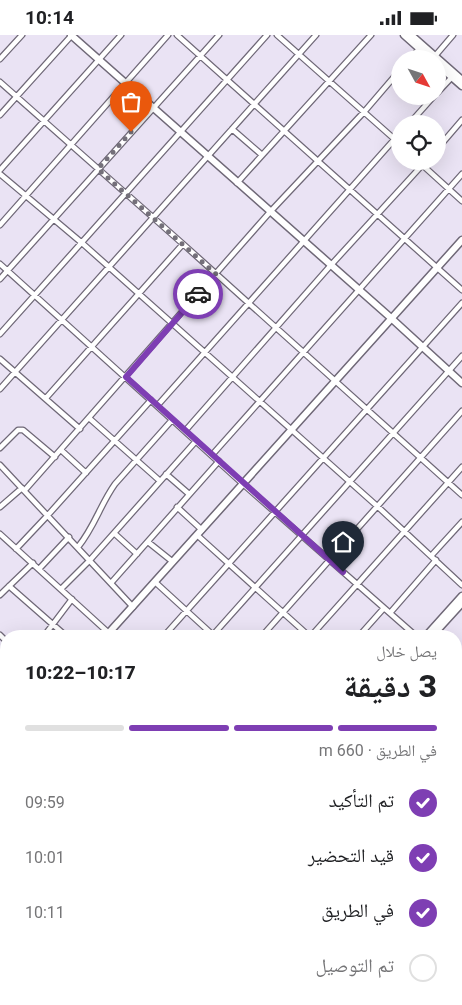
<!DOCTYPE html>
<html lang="ar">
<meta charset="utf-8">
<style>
body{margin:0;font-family:Roboto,"Noto Naskh Arabic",sans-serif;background:#f2f2f2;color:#202124;direction:rtl;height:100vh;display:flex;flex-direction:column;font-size:19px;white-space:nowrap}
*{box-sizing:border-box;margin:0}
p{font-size:16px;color:#757577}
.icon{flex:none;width:28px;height:28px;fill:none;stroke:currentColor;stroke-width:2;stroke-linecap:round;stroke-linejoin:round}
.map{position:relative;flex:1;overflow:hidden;direction:ltr}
.panel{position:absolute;left:0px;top:595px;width:462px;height:375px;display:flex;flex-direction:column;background:#fff;border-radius:20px 20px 0 0;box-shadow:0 5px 20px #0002;direction:rtl}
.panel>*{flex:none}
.needle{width:32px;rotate:130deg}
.tools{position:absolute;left:391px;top:15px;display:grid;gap:10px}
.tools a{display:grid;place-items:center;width:55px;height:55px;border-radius:50%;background:#fff;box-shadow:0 5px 20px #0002;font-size:25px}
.pin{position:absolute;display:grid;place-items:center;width:42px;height:42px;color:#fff;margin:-51px -21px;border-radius:50% 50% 50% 0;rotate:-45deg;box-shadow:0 0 5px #0007}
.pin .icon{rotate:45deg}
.courier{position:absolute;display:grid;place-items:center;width:50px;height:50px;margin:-25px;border:4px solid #7e3eb3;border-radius:50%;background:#fff;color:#222;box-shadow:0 1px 6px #0007}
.head em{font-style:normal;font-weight:800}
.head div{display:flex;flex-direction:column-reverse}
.head{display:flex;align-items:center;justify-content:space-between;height:85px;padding:0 25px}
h1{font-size:32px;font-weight:800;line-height:38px}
.bar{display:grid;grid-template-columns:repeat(4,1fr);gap:8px 5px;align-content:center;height:60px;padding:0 25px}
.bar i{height:6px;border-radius:4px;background:#e0e0e0}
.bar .active{background:#7e3eb3}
.bar p{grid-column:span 4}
ol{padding:0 25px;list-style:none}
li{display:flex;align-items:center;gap:15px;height:55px}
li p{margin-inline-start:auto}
li .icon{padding:5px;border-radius:50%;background:#7e3eb3;color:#fff;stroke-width:4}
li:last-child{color:#757577}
li i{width:28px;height:28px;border:2px solid #e0e0e0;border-radius:50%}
.status{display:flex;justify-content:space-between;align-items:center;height:35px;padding:0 25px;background:#fff;direction:ltr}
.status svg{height:14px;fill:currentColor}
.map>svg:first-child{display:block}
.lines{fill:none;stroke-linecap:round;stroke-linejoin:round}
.street-casing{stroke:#6f6877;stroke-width:7}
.secondary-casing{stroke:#6f6877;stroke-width:9}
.street{stroke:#fff;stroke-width:4.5}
.secondary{stroke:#fff;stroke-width:6}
.done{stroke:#74707a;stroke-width:5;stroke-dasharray:0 9}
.route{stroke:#7e3eb3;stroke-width:6}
</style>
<div class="status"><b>10:14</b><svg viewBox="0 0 49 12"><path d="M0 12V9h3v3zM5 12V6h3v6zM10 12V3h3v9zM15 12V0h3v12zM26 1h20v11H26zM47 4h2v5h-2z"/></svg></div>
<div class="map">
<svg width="462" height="970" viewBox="0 0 462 970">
<rect width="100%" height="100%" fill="#eae3f4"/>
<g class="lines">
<defs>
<path id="street" d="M177 0 462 255
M277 0 400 109
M435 21 453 0
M0 24 22 0
M410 24 419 14
M0 47 183 209 462 460
M438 57 452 42
M0 80 72 0
M409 89 434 61
M232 94 262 120
M438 113 462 85
M418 126 462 166
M0 135 121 0
M0 139 82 208 377 471 462 550
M237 148 371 0
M0 190 168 0
M0 229 243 449 416 601
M0 244 219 0
M0 299 267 0
M0 324 80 394
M0 354 316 0
M46 363 183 209
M157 371 400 98
M89 383 160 446
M185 396 331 230 426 126
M0 413 18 395H23L55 422
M61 415 86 438
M212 420 462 139
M0 430 133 572
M166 439 189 459
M25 455 270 177 364 77 400 35
M0 472 22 453
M177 472 202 495
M114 498 137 519
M0 499 112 601
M197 500 309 601
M148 507 173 527
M78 512C95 491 100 470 115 449L172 385
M16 514 48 480 151 365
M431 521 462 487
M39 534 69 502
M155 547 214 601
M111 548 219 426
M9 551 66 601
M61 554 90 525 196 406
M0 560 33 528
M390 578 436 525
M0 600 6 606
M44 601 72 564
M164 601 462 268
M212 601 462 321
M262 601 462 376
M311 601 462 432
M359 601 384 573
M456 632 462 625
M0 650 6 655
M456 662 462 667
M456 677 462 670
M0 691 6 697
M456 727 462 721
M0 740 6 745
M456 758 462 762
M456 778 462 771
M456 824 462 817
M0 831 6 836
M456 847 462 852
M456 873 462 867
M0 880 6 885
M0 896 6 889
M456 924 462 918
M456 939 462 945
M0 951 6 944
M49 964 56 970
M116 964 123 970
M218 964 225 970
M322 964 329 970
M422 964 429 970
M155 970 161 964
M240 970 246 964
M286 970 292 964
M371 970 376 964
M415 970 421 964
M456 970 462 963"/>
<path id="secondary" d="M71 0 391 283 462 348
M404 0 431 24
M411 0 462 45
M438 30 462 51
M106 601 462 205
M426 601 462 561
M432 601 462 568
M0 720 6 714
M98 970 103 964
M104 970 110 964"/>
</defs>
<use href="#street" class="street-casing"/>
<use href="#secondary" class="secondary-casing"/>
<use href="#street" class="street"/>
<use href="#secondary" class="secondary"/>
</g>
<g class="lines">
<path class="done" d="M131 97 98 134 216 239 198 259"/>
<path class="route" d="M198 259 126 342 343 537"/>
</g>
</svg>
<div class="tools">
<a><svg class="needle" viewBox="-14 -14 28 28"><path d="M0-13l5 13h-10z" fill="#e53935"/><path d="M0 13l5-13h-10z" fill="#757577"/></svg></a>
<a><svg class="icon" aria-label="locate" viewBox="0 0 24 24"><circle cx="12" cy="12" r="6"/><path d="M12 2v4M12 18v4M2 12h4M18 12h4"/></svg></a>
</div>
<div class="pin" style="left:131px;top:97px;background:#ea580c"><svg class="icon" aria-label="bag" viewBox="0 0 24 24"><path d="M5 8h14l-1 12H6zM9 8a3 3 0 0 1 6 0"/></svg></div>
<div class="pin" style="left:343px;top:537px;background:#1f2937"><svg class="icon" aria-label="home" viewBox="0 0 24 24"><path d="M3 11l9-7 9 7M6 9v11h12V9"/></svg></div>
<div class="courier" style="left:198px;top:259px"><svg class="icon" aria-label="car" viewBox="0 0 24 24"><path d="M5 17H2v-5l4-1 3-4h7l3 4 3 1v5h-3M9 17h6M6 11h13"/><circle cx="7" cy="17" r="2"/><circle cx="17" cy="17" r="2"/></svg></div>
<section class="panel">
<div class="head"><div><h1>3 دقيقة</h1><p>يصل خلال</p></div><em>10:17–10:22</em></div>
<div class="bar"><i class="active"></i><i class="active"></i><i class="active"></i><i></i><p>في الطريق · 660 m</p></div>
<ol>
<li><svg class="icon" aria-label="check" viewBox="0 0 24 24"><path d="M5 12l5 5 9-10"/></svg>تم التأكيد<p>09:59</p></li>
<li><svg class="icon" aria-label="check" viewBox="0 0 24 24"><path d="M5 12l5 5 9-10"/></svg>قيد التحضير<p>10:01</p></li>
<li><svg class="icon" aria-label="check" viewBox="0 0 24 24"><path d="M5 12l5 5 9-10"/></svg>في الطريق<p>10:11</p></li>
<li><i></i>تم التوصيل</li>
</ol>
</section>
</div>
